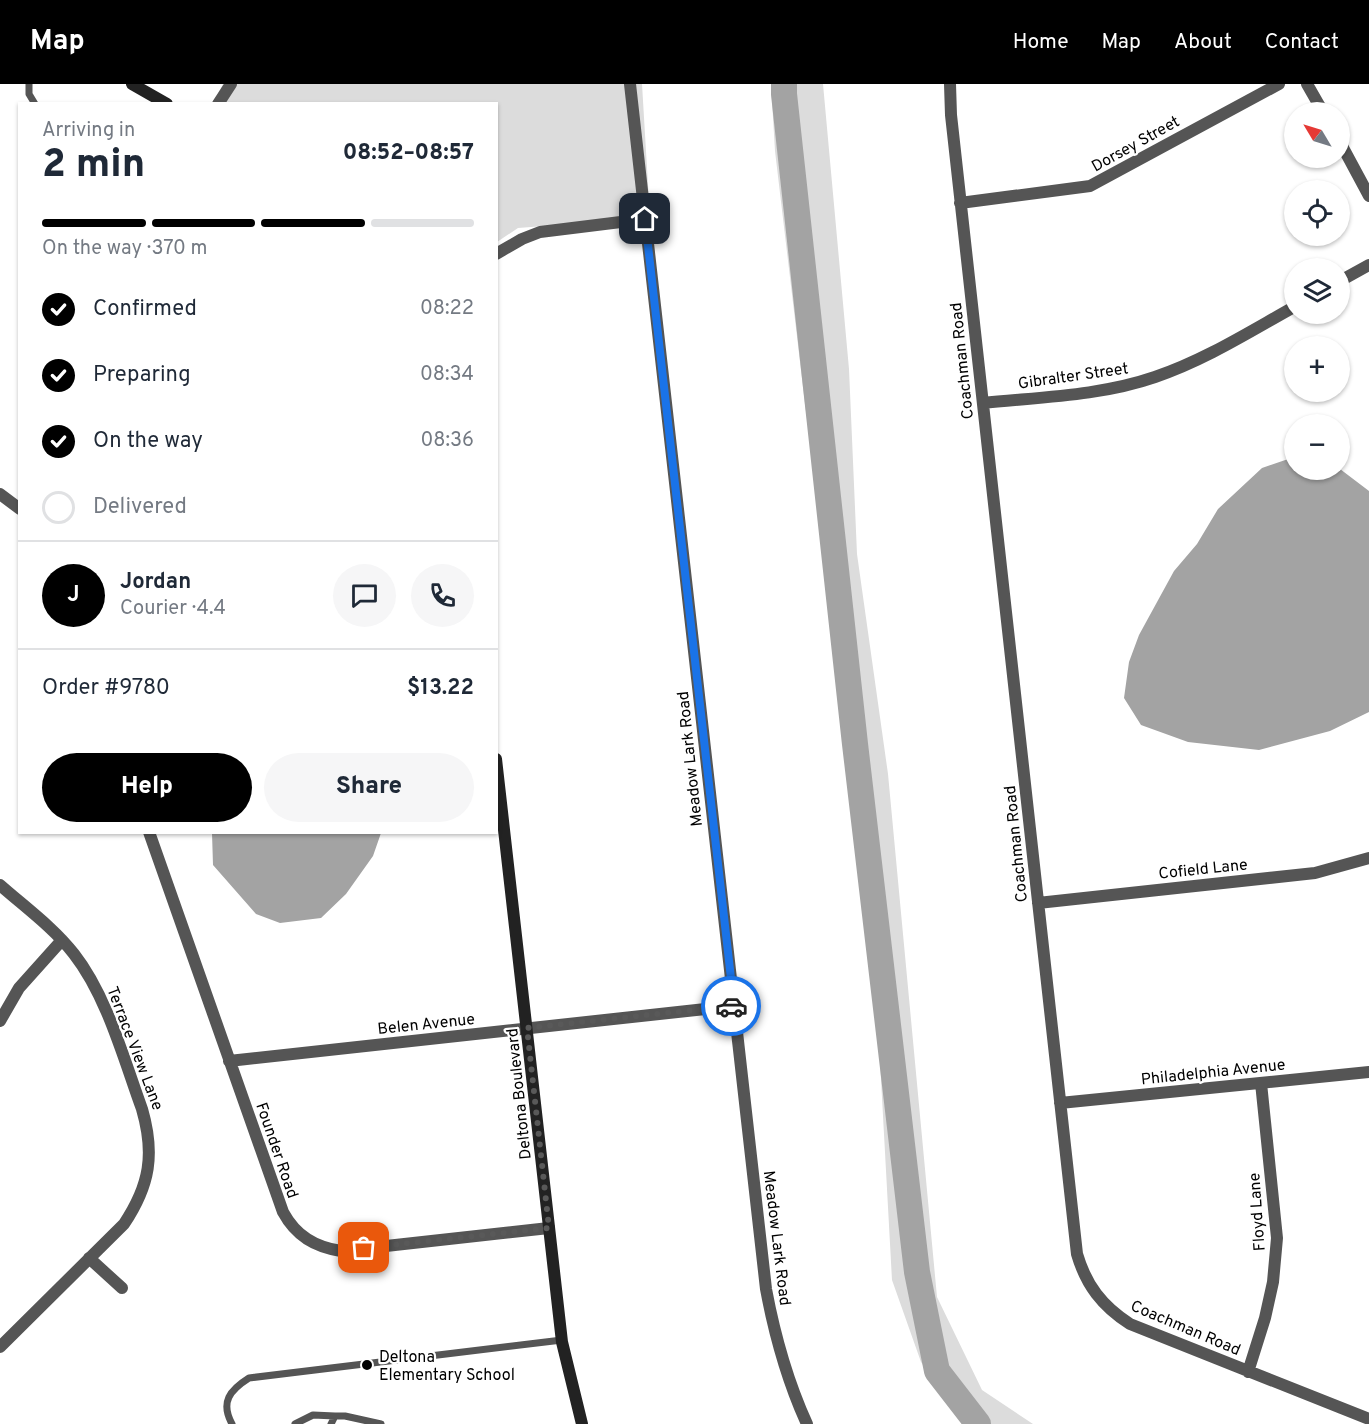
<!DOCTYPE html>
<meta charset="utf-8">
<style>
body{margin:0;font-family:Overpass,sans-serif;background:#f6f6f7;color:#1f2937;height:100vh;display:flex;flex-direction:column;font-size:22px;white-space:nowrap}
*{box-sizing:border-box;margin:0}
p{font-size:20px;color:#747a83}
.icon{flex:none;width:33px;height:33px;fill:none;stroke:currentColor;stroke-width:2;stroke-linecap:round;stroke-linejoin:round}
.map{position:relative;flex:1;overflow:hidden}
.sheet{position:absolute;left:18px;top:18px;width:480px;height:732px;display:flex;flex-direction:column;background:#fff;border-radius:0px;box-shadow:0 2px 4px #0004}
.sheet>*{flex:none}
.needle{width:39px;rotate:308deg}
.buttons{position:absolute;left:1284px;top:18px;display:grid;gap:12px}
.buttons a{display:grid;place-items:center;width:66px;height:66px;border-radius:50%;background:#fff;box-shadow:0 2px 4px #0004;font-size:30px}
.pin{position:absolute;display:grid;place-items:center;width:51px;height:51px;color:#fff;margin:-26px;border-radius:12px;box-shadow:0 3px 9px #0006}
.courier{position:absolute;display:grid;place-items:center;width:60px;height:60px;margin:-30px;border:4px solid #1a73e8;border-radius:50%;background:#fff;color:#222;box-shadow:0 2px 8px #0007}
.headline em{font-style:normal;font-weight:800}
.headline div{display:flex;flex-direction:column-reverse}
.headline{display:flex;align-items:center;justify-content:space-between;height:102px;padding:0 24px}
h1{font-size:39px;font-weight:800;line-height:45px}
.bar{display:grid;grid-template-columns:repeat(4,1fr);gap:9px 6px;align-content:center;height:72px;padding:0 24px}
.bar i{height:8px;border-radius:4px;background:#e0e1e3}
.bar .active{background:#000}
.bar p{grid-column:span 4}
.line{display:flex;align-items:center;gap:15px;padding:0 24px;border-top:2px solid #e0e1e3}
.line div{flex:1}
.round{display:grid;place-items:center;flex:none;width:63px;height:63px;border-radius:32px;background:#f6f6f7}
ol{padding:0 24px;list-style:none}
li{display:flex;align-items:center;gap:18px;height:66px}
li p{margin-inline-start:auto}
li .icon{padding:6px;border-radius:50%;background:#000;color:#fff;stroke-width:4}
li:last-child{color:#747a83}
li i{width:33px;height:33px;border:3px solid #e0e1e3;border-radius:50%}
.primary-button{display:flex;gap:12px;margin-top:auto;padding:12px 24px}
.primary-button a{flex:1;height:69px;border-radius:36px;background:#000;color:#fff;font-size:24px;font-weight:800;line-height:69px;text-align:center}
.primary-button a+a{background:#f6f6f7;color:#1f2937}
header{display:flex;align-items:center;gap:36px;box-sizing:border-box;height:84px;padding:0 30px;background:#000;color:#fff}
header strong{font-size:28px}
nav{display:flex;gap:33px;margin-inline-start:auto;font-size:21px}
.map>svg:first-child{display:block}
.green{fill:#dcdcdc}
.water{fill:#a3a3a3}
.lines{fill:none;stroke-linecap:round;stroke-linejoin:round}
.river{stroke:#a3a3a3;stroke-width:26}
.service{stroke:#555;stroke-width:7}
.minor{stroke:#555;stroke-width:12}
.tertiary{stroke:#555;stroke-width:12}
.secondary{stroke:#222;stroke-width:12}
.done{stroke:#595959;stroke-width:6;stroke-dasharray:0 10.8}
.route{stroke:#1a73e8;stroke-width:8}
.poi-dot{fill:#000;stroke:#fff;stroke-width:2}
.labels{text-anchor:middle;stroke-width:4.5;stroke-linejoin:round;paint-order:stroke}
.street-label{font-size:16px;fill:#000;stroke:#fff}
.poi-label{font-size:16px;fill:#000;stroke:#fff;text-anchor:start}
</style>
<header>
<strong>Map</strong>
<nav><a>Home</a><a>Map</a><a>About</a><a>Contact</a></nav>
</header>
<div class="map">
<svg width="1369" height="1340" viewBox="0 0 1369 1340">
<rect width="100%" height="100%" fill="#fff"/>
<path class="green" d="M223 0H642L650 134 518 144 497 158 496 20H213Z
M771 0H823L849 285 857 470 888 690 937 1213 982 1306 1033 1340H963L921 1278 892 1196 872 831 805 320 775 67Z"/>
<path class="water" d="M1294 373V386L1340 385 1369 407V628L1330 647 1259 666 1188 658 1141 641 1124 614 1129 578 1139 551 1174 487 1197 460 1218 425 1262 384Z
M212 749V748L381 749 373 772 346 810 321 834 280 839 256 830 213 781Z"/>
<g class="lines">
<path class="river" d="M784 0V10L855 660 917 1188 937 1287 978 1340"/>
<path class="service" d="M29 0V10L35 20
M232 1340C220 1318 230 1306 249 1294L562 1256
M295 1340 313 1331 335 1332
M331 1340 335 1332H345L381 1340"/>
<path class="minor" d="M630 0 766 1205C775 1253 787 1296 807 1340
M950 0 951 31 1077 1170C1086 1201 1102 1222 1130 1240L1369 1335
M218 20 231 0
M960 119 1090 102 1279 0
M496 170 522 155 540 148 645 135
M1340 197 1369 181
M983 319C1040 313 1100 312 1155 293 1205 276 1249 248 1294 223
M0 410 20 425
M149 748 283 1128C296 1152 315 1163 341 1167L549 1144
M0 801C25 823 54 844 74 870 107 912 124 976 142 1025 155 1070 150 1101 124 1140L0 1263
M1038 819 1315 789 1369 774
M0 937 19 904 62 856
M229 977 733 922
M1060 1019 1369 988
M89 1174 122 1204
M1248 1288 1265 1234 1273 1198 1277 1154 1261 999"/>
<path class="tertiary" d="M1307 0 1323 28
M1340 58 1369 112"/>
<path class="secondary" d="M132 0 167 20
M496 675 562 1258 582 1340"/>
</g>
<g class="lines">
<path class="done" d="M364 1164 549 1144 527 944 731 922"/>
<path class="route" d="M645 135 734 921 731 922"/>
</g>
<circle class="poi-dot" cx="367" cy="1281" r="6"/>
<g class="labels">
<g class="street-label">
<text transform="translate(1135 59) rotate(-29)" y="6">Dorsey Street</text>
<text transform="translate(961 277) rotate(-96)" y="6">Coachman Road</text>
<text transform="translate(1073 291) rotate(-8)" y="6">Gibralter Street</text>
<text transform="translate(689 675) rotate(-96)" y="6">Meadow Lark Road</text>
<text transform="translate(1015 760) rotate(-96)" y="6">Coachman Road</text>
<text transform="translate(1203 784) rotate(-6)" y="6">Cofield Lane</text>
<text transform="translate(426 939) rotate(-6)" y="6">Belen Avenue</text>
<text transform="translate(136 964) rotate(69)" y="6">Terrace View Lane</text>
<text transform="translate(1213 987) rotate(-6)" y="6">Philadelphia Avenue</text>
<text transform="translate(518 1010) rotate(-96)" y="6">Deltona Boulevard</text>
<text transform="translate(278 1066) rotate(71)" y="6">Founder Road</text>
<text transform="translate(1256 1128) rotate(-94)" y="6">Floyd Lane</text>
<text transform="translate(778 1154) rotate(83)" y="6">Meadow Lark Road</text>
<text transform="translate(1186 1243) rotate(23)" y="6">Coachman Road</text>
</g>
<g class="poi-label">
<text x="379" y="1278">Deltona<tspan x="379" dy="18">Elementary School</tspan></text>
</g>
</g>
</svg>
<div class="buttons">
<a><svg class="needle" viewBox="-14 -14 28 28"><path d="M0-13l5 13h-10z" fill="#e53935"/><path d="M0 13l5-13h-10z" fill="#747a83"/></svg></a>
<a><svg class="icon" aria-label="locate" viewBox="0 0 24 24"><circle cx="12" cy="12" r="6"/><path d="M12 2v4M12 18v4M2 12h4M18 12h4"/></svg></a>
<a><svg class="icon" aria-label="layers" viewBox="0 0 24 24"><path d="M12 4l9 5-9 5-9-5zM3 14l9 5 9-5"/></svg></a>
<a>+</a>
<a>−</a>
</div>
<div class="pin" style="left:364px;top:1164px;background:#ea580c"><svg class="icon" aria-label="bag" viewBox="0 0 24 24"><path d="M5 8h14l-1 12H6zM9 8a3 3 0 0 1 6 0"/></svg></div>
<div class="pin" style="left:645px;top:135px;background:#1f2937"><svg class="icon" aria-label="home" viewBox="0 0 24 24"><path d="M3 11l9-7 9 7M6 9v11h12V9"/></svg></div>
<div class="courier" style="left:731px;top:922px"><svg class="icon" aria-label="car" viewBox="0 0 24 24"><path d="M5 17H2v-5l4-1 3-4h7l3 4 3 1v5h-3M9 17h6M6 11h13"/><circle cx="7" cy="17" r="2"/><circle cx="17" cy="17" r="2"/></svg></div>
<section class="sheet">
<div class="headline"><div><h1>2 min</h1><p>Arriving in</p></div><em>08:52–08:57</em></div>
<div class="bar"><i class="active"></i><i class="active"></i><i class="active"></i><i></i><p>On the way · 370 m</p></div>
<ol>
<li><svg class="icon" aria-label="check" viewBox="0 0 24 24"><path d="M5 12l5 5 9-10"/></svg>Confirmed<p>08:22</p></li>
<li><svg class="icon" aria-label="check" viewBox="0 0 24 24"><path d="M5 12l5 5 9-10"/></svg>Preparing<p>08:34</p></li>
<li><svg class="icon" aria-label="check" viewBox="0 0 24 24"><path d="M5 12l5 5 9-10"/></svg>On the way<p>08:36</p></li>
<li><i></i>Delivered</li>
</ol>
<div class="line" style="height:108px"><b class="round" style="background:#000;color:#fff">J</b><div><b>Jordan</b><p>Courier · 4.4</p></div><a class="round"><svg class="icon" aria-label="chat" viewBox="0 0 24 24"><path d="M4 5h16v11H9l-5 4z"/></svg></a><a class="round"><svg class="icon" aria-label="phone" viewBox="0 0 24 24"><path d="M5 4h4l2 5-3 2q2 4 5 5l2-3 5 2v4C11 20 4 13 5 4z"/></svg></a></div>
<div class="line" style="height:78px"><div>Order #9780</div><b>$13.22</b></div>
<div class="primary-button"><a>Help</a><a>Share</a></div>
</section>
</div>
